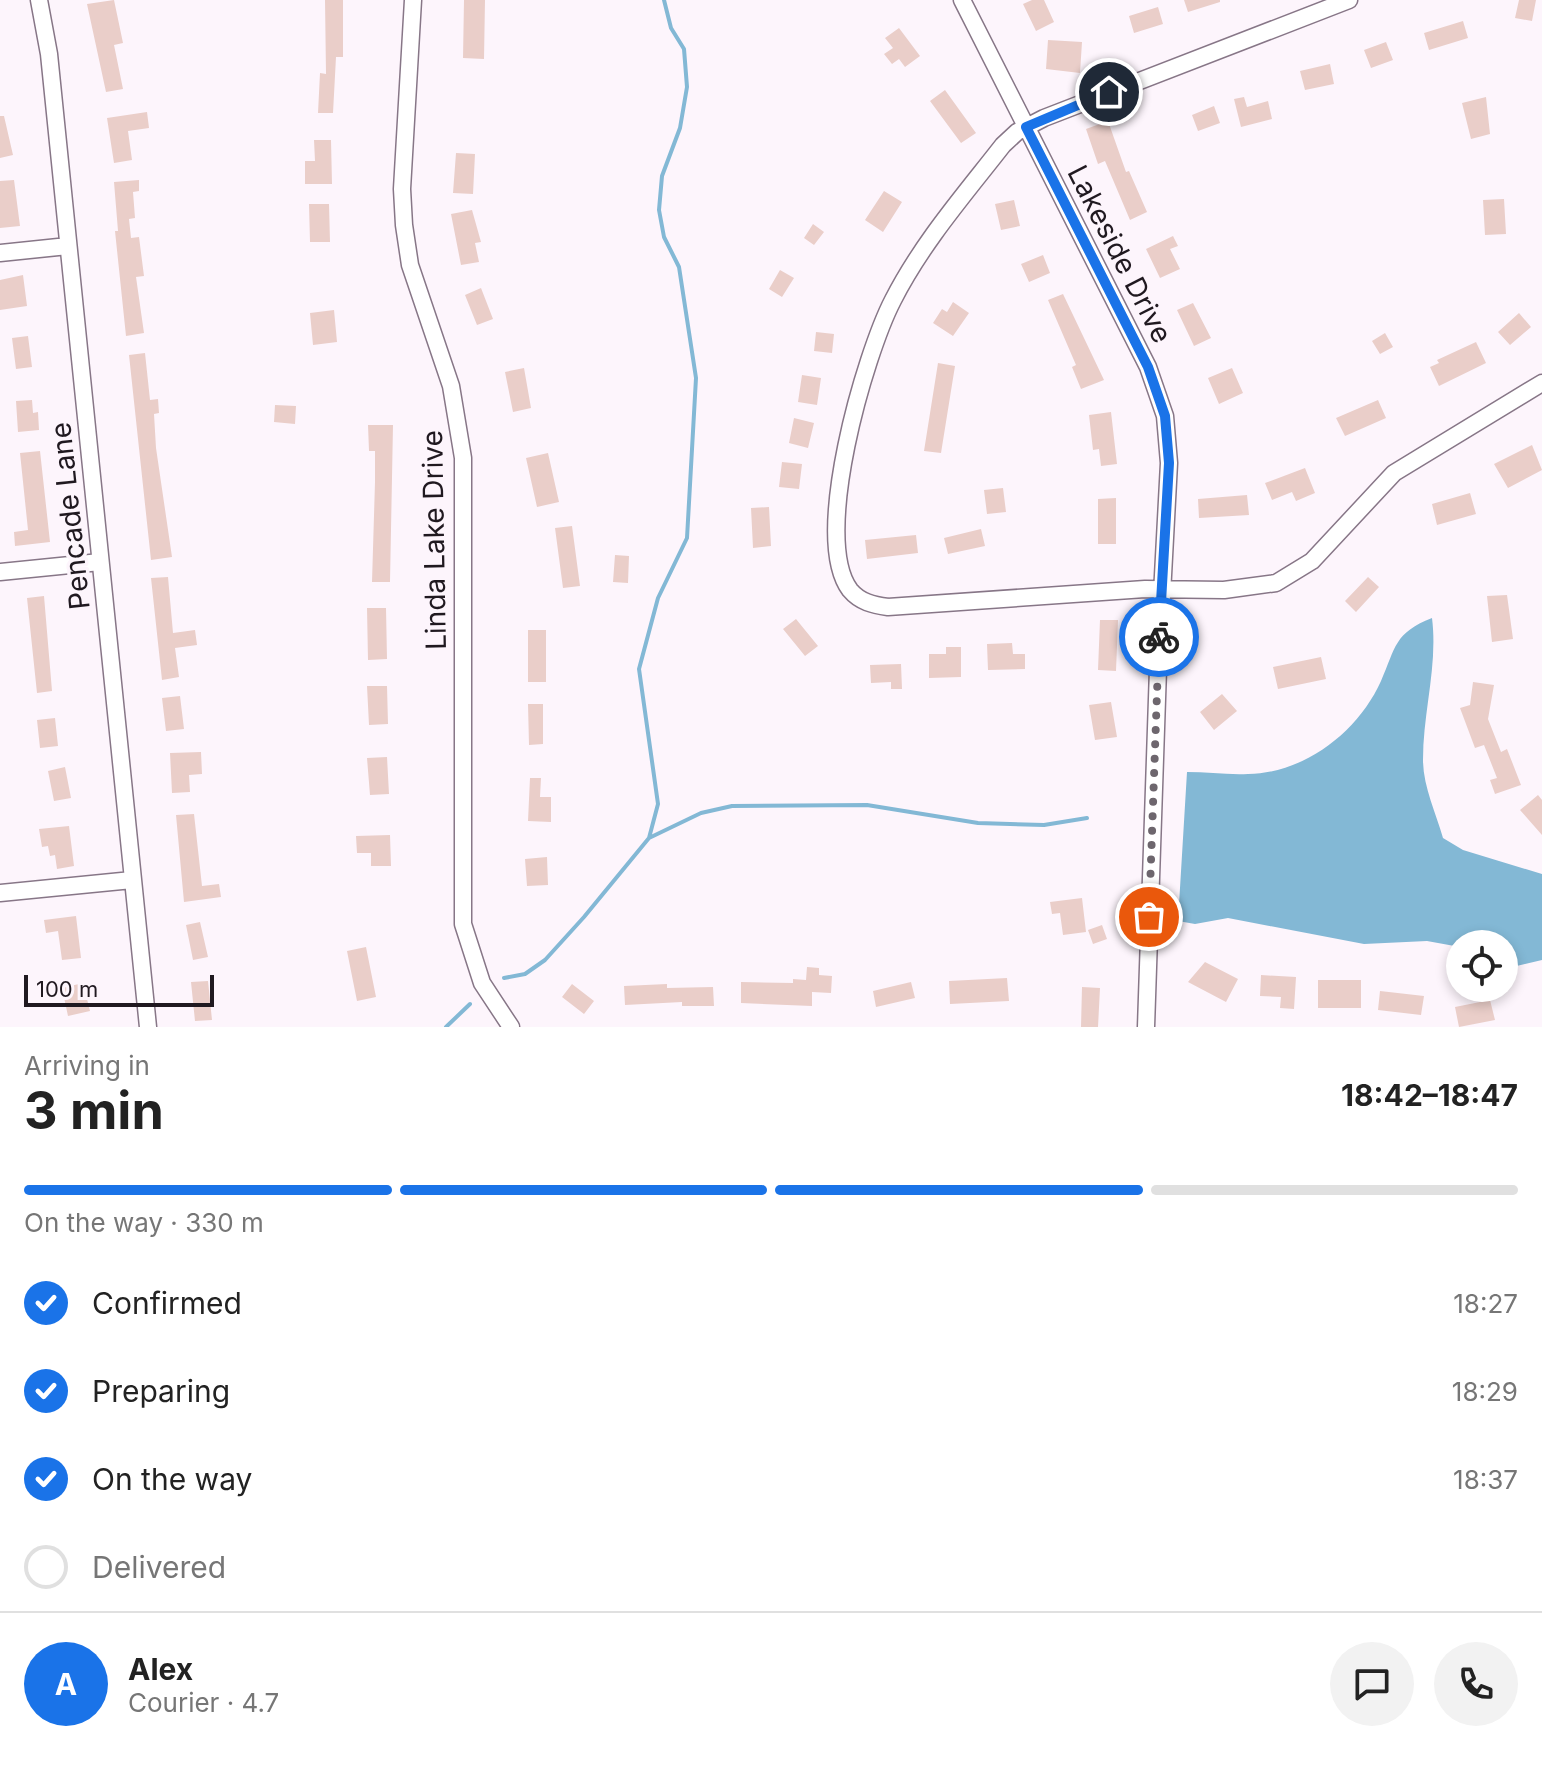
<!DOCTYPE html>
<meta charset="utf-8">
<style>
body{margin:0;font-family:Inter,sans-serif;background:#f2f2f2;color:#222;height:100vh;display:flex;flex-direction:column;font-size:30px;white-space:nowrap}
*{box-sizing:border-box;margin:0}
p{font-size:26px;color:#767676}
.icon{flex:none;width:44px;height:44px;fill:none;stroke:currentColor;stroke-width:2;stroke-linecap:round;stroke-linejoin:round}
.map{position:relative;height:1027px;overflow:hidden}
.panel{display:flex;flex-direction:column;background:#fff;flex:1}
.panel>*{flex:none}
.controls{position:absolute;left:1446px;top:930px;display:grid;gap:16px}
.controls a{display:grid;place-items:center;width:72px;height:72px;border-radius:50%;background:#fff;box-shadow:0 4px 12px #0003;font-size:40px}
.scale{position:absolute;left:24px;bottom:20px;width:190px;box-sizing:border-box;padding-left:8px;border:4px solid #201920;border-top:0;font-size:22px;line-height:28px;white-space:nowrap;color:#201920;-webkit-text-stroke:6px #fdf5fc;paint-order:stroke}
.pin{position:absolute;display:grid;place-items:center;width:68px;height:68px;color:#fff;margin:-34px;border:4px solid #fff;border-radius:50%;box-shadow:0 2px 8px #0007}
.courier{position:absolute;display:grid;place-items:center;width:80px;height:80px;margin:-40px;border:6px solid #1a73e8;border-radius:50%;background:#fff;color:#222;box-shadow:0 2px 10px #0007}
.overview em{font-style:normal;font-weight:700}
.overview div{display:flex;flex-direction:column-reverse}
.overview{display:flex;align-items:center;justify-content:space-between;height:136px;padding:0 24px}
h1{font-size:52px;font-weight:700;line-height:60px}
.bar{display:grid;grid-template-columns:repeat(4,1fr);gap:12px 8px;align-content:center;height:96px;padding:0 24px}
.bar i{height:10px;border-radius:6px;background:#e0e0e0}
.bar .current{background:#1a73e8}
.bar p{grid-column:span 4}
.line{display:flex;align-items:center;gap:20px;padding:0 24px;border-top:2px solid #e0e0e0}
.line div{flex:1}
.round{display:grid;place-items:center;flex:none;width:84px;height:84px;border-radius:42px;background:#f2f2f2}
ol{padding:0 24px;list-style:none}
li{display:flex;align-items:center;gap:24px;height:88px}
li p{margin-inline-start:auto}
li .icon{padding:8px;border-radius:50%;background:#1a73e8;color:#fff;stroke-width:4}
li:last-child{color:#767676}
li i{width:44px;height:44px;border:4px solid #e0e0e0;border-radius:50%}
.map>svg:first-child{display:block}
.water{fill:#83b8d5}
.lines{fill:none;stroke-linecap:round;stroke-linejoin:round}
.stream{stroke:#83b8d5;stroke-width:4}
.building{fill:#eacec9}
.minor-casing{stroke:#877687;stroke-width:19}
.minor{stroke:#fff;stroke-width:16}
.done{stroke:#6d666d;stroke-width:8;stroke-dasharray:0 14.4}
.route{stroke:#1a73e8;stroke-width:10}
.labels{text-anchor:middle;stroke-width:7;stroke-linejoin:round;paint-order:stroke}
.street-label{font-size:28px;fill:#201920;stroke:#fdf5fc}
</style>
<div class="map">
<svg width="1542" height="1027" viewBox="0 0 1542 1027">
<rect width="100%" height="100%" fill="#fdf5fc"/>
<path class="water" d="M1432 618C1438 666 1423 711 1423 760 1423 786 1436 813 1443 838L1463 850 1542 874V960L1504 969V944H1460V947L1427 941 1364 944 1228 918 1195 924 1178 921 1187 772C1207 772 1228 775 1248 774 1305 773 1358 732 1381 681 1396 647 1394 633 1432 618Z"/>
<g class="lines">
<path class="stream" d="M649 838 701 813 732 806 867 805 978 823 1044 825 1087 818
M504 978 525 974 545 960 584 917 649 838 658 804 639 669 658 598 687 538 696 378 679 267 664 237 659 210 662 176 680 128 687 87 684 49 671 28 664 0
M446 1027 470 1004"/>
</g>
<path class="building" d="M114 0 123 43 114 45 123 89 106 92 87 4Z
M325 0H343V57H336L333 113H318L320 73 326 74Z
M464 0H485L484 59 463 58Z
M1032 0H1044L1054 22 1036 31 1023 4Z
M1184 0H1220V2L1188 12Z
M1519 0H1536L1532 21 1515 18Z
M1158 7 1163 24 1134 33 1129 16Z
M1463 21 1468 38 1429 50 1424 33Z
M899 28 920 56 905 67 899 59 892 64 884 54 893 48 885 38Z
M1048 40 1082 42 1080 73 1046 69Z
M1386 42 1393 60 1371 68 1364 50Z
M1330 64 1334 84 1305 90 1300 71Z
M945 90 976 133 961 143 930 101Z
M1244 97 1247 107 1268 101 1272 119 1241 127 1234 99Z
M1486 97 1490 134 1471 139 1462 103Z
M1214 106 1220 123 1198 131 1192 115Z
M147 112 149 128 128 131 132 160 114 163 107 118Z
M0 116H4L13 155 0 158Z
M1108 121 1126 172 1129 171 1147 212 1130 220 1105 161 1098 164 1086 129Z
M314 140H331L332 184H305V161H315Z
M456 153 475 154 473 194 453 193Z
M14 180 20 226 0 228V181Z
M139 180V191L133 192 135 218 129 219 131 238 139 237 144 276 136 277 144 333 126 336 115 231H118L114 182Z
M884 191 902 202 883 232 865 220Z
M1504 199 1506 234 1485 235 1483 200Z
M1014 200 1020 226 1001 230 995 204Z
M309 204H329L330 242H310Z
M472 210 481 242 475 243 479 262 461 265 451 214Z
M813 224 824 232 814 245 804 238Z
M1173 236 1178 246 1170 249 1180 269 1160 278 1146 249Z
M1043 255 1050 273 1029 282 1021 264Z
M780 270 794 278 782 297 769 289Z
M23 275 27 306 0 310V280Z
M481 288 493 319 477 325 465 295Z
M1063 294 1104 380 1081 389 1072 367 1076 365 1048 300Z
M953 302 969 313 953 336 933 323 942 309 947 312Z
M1193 303 1211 338 1194 346 1177 310Z
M334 310 337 342 313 345 310 313Z
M1519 313 1531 327 1510 345 1498 332Z
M816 332 834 334 832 353 814 351Z
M1385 333 1393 347 1380 354 1372 341Z
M28 336 32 367 16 369 12 338Z
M1476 342 1486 363 1439 386 1430 367 1439 363 1437 360Z
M145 353 150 400 158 399 159 413 154 414 156 448 172 557 151 560 129 355Z
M938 363 955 366 941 453 924 451Z
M524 368 531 408 513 412 505 372Z
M1232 368 1243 393 1219 404 1208 378Z
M802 375 821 378 817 405 798 402Z
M32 400 33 413 38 412 39 430 18 432 16 401Z
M1378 400 1386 418 1345 436 1336 418Z
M275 405 296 406 295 424 274 422Z
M1111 412 1117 464 1101 466 1099 449 1093 450 1089 415Z
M794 418 814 423 808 448 789 443Z
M368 425H393L390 582H372L375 482V451H369Z
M1532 445 1542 470 1508 488 1494 464Z
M40 451 50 542 15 546 14 532 28 530 20 453Z
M548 453 559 502 537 507 526 458Z
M782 462 802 464 799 489 779 487Z
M1305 468 1315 493 1296 501 1292 492 1272 500 1265 483Z
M1003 488 1006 512 987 514 984 490Z
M1470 493 1476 514 1437 525 1432 504Z
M1247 495 1249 515 1199 518 1198 499Z
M1116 498V544H1098V499Z
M769 507 771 546 753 548 751 508Z
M572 526 580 586 563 588 555 528Z
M981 529 985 546 948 554 944 538Z
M916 535 918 553 867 559 865 540Z
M615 555 629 556 628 583 613 582Z
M168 577 173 633 195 630 197 645 175 648 179 677 162 680 151 578Z
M1368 577 1379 587 1356 612 1345 601Z
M1507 595 1513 639 1492 642 1487 596Z
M44 596 52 691 37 693 27 598Z
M367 608H386L387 659 368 660Z
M796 619 818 646 805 656 783 629Z
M1100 620H1118L1116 671 1098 670Z
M528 630H546V682H528Z
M1012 643 1013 654H1025V669L988 670 987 644Z
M946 647H961V677L929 678V654H946Z
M1321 657 1326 679 1278 689 1273 667Z
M901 664 902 689H891V682L871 683 870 665Z
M1473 682 1494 685 1488 719 1501 752 1507 749 1521 785 1495 794 1490 780 1497 778 1484 745 1475 748 1460 708 1470 705Z
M367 686H387L388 724 369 725Z
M1222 694 1237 711 1214 730 1200 712Z
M180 696 184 729 166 731 162 698Z
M1111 702 1117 737 1095 740 1089 705Z
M528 704H543V744L529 745Z
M55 718 58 746 40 748 37 720Z
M201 752 202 774 189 775 190 792 172 793 170 753Z
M387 757 389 794 370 795 367 758Z
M65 767 71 798 54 801 48 771Z
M530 778H541L540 797H551V822L528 821Z
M1538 795 1542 800V835L1520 810Z
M194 814 202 886 219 884 221 897 184 902 176 815Z
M69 826 74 866 57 869 55 855 50 856 48 846 42 847 39 829Z
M390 835 391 866H371V853H357L356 836Z
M547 857 548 885 527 886 525 859Z
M1082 898 1086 932 1063 935 1060 913 1052 914 1050 902Z
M76 916 81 958 62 960 58 931 46 933 44 920Z
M200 922 208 957 193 960 186 925Z
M1102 925 1107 939 1093 944 1088 930Z
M366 947 376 997 357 1001 347 951Z
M1205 962 1238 979 1226 1002 1188 982Z
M807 967 819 968V975L832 976 831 993 812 992V1006L741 1003V982L793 983V979L806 980Z
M1261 975 1296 977 1294 1009 1280 1008 1281 997 1260 996Z
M1007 978 1009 1001 950 1004 949 981Z
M1318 980H1361V1008H1318Z
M208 981 212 1020 195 1021 191 982Z
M911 982 915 998 876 1007 873 991Z
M83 983 90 1011 68 1016 62 988Z
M572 984 594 1001 584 1014 562 997Z
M667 984V988L713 987 714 1006H682V1002L625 1005 624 986Z
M1082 987 1100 988 1098 1027H1081Z
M1380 991 1424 996 1421 1015 1378 1010Z
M1490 1000 1495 1020 1459 1027 1455 1007Z"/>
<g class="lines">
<defs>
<path id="minor" d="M39 0 49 54 148 1027
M413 0 402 189 404 225 410 265 451 386 463 458V924L482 983 511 1027
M962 0 1148 367 1165 416 1169 463 1158 669 1146 1027
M1349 0 1044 118 1017 132 1003 145C964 195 922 243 893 300 865 354 811 538 850 590 860 602 873 605 888 607L1145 589 1224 590 1276 583 1312 561 1394 473 1542 383
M0 253 68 246
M0 572 100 562
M0 893 132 880"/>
</defs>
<use href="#minor" class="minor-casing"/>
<use href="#minor" class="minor"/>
</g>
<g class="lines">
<path class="done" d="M1149 917 1159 637"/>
<path class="route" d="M1109 92 1026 127 1148 367 1165 416 1169 463 1159 637"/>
</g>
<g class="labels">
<g class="street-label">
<text transform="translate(1120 254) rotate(63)" y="10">Lakeside Drive</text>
<text transform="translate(70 516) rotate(-96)" y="10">Pencade Lane</text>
<text transform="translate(434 540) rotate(-91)" y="10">Linda Lake Drive</text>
</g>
</g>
</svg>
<div class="controls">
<a><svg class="icon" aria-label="locate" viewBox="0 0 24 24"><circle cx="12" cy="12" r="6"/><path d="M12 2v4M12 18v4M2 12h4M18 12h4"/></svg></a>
</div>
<div class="scale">100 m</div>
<div class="pin" style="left:1149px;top:917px;background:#ea580c"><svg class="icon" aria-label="bag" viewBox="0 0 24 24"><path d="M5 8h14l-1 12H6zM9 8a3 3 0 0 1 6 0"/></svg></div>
<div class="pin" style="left:1109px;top:92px;background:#1f2937"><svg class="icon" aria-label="home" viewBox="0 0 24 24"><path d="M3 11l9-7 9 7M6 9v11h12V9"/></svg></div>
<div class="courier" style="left:1159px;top:637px"><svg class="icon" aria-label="bike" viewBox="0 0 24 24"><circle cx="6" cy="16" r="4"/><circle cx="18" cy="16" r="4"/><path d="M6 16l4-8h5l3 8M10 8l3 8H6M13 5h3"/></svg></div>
</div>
<section class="panel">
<div class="overview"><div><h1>3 min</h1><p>Arriving in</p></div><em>18:42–18:47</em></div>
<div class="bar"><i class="current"></i><i class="current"></i><i class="current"></i><i></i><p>On the way · 330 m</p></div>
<ol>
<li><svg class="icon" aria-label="check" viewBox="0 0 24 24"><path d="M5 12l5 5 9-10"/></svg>Confirmed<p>18:27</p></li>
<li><svg class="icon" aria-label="check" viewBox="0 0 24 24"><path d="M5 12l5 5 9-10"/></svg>Preparing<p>18:29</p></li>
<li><svg class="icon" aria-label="check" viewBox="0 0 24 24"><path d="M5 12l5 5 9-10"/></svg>On the way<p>18:37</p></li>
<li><i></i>Delivered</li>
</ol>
<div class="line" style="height:144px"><b class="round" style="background:#1a73e8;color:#fff">A</b><div><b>Alex</b><p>Courier · 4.7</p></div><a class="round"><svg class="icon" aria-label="chat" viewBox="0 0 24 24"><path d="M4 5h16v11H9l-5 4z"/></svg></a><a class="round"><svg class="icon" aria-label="phone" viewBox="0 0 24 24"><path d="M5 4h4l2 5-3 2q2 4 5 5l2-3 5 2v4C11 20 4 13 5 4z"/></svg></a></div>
</section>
